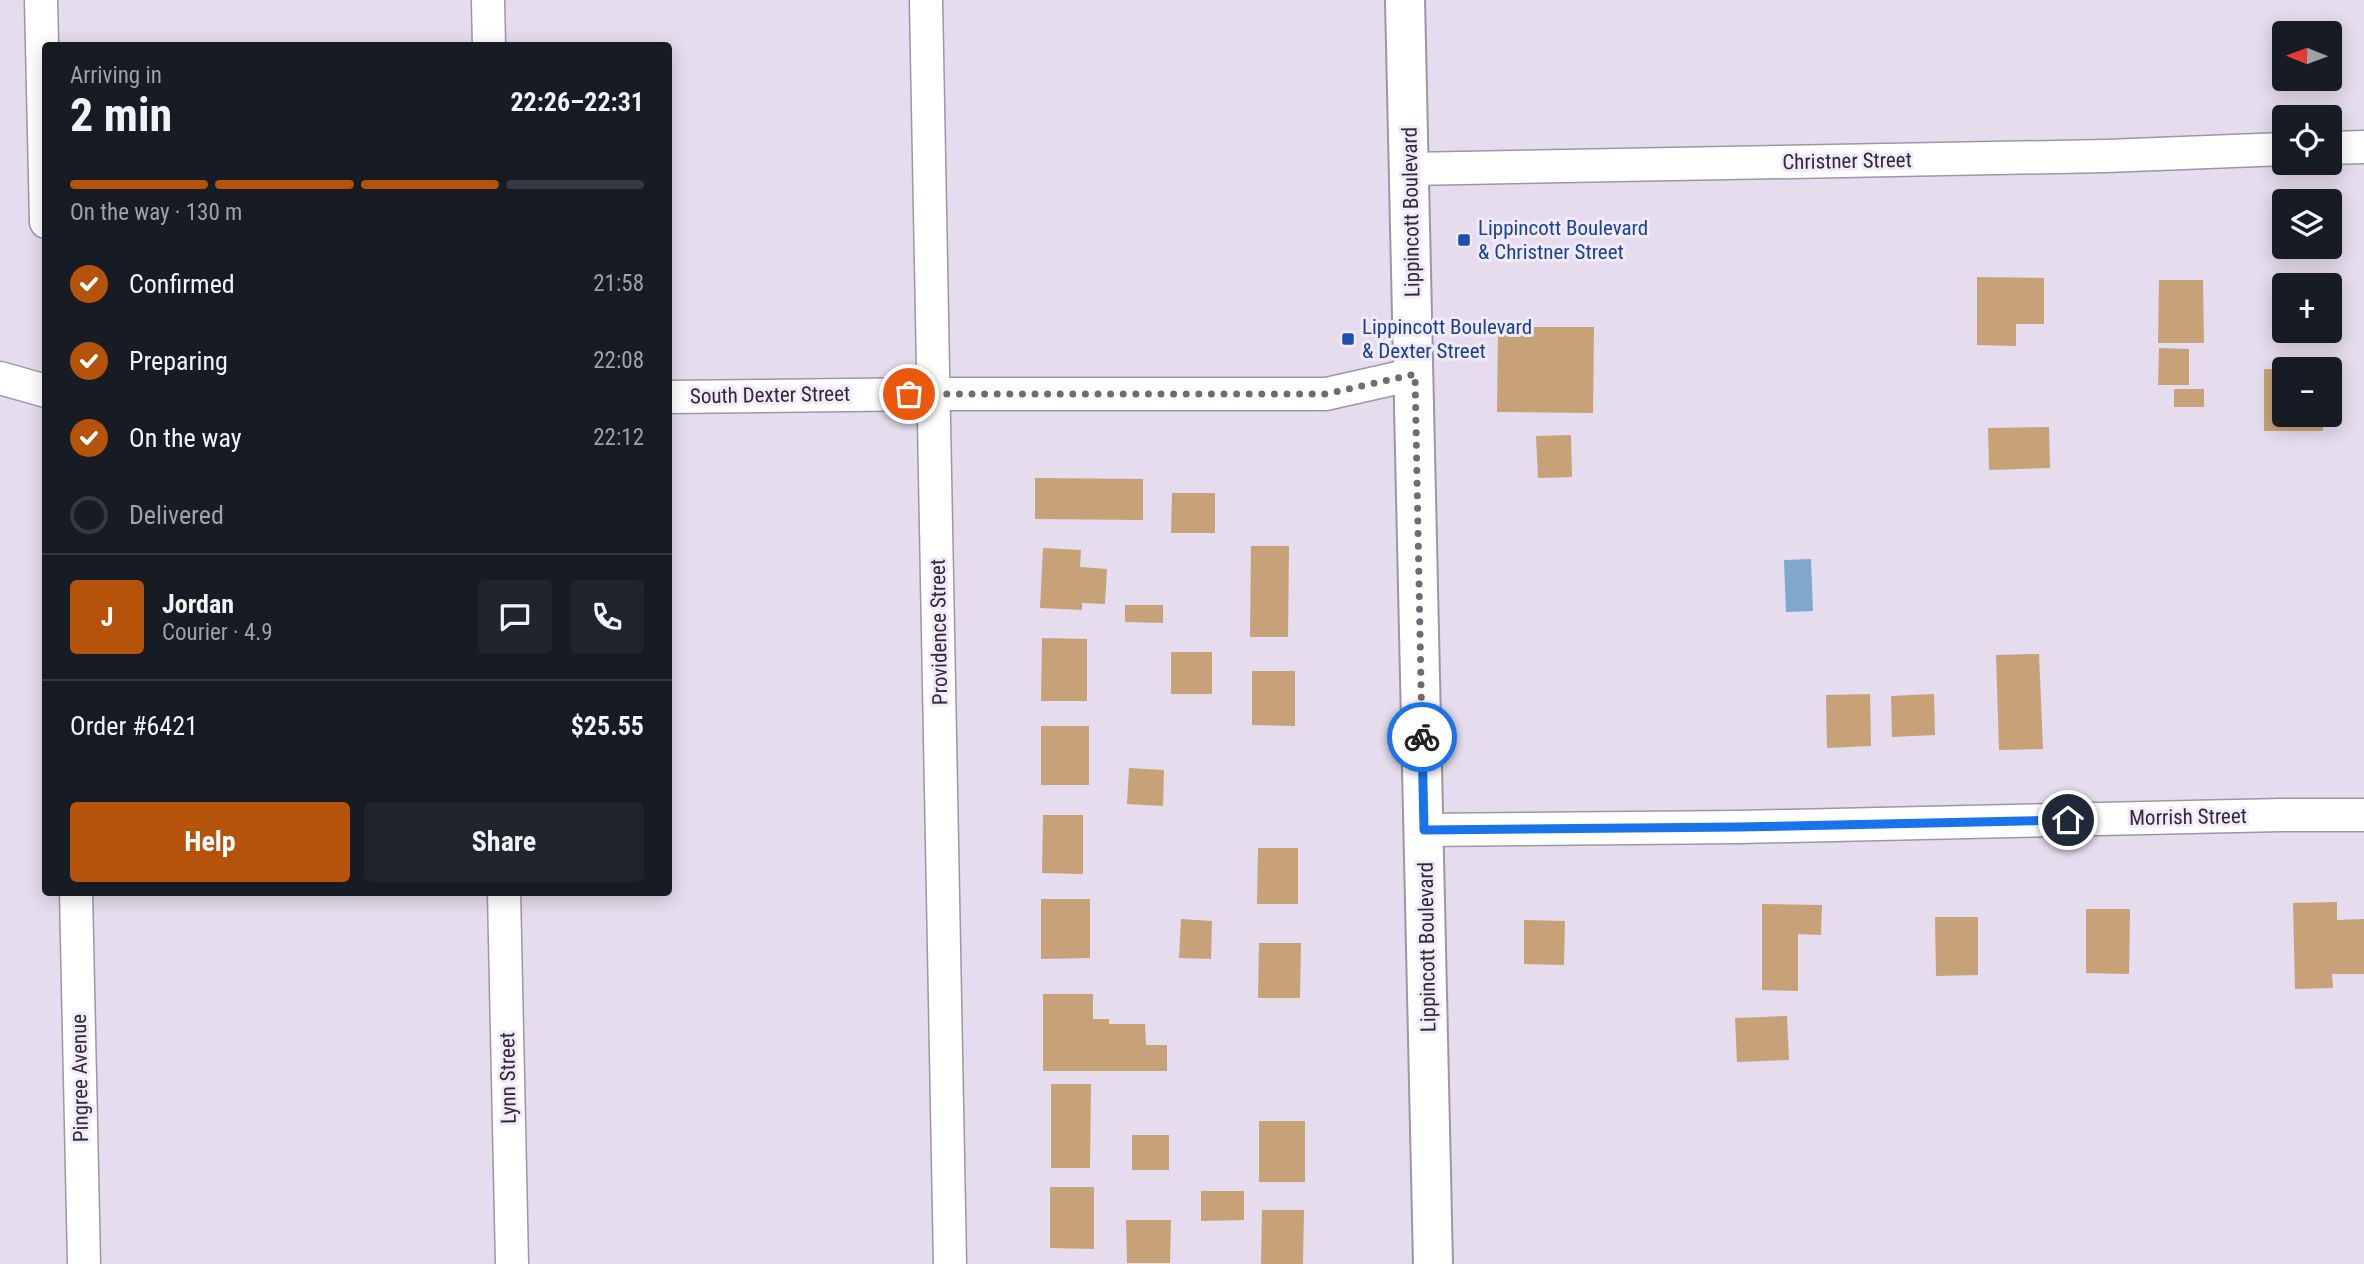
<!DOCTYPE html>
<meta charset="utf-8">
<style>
body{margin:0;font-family:"Roboto Condensed",sans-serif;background:#20242c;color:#f1f3f6;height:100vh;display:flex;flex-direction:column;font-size:26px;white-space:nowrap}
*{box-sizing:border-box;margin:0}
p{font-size:23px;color:#9ea1a6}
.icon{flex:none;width:38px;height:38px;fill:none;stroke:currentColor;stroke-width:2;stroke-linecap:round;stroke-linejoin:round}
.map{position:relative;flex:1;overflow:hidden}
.sheet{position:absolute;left:42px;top:42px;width:630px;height:854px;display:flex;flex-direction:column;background:#171b24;border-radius:7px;box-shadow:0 4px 18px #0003}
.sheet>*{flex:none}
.needle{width:46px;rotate:271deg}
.controls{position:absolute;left:2272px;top:21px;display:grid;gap:14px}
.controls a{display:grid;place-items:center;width:70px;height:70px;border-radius:7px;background:#171b24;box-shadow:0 4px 18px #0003;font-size:35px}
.pin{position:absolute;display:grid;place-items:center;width:60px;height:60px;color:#fff;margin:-30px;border:4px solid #fff;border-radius:50%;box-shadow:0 2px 7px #0007}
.courier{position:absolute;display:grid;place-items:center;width:70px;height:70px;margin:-35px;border:5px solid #1a73e8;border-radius:50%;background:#fff;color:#222;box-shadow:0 2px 9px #0007}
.overview em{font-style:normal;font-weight:700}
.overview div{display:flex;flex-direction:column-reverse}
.overview{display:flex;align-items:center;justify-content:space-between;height:119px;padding:0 28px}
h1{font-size:46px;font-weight:700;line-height:52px}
.bar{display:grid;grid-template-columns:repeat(4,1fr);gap:10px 7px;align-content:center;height:84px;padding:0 28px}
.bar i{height:9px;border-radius:5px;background:#363941}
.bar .selected{background:#b45309}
.bar p{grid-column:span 4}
.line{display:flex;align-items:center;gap:18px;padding:0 28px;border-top:2px solid #363941}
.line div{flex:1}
.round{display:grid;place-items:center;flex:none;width:74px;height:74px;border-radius:7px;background:#20242c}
ol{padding:0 28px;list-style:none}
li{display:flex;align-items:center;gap:21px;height:77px}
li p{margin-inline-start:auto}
li .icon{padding:7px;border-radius:50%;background:#b45309;color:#fff;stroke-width:4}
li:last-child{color:#9ea1a6}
li i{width:38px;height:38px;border:4px solid #363941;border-radius:50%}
.primary-button{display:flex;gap:14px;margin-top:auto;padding:14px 28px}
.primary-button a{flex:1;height:80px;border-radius:7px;background:#b45309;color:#fff;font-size:28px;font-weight:700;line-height:80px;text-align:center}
.primary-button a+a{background:#20242c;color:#f1f3f6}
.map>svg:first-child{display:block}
.water{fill:#80a8cf}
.building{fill:#c7a278}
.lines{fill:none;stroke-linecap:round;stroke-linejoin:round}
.street-casing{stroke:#9e95a6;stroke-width:35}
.secondary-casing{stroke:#9e95a6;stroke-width:42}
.street{stroke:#fff;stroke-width:32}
.secondary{stroke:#fff;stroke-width:38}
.done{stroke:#6f6a74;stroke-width:7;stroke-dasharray:0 12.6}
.route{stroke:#1a73e8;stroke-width:9}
.transit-dot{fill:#1a4fb4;stroke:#f2e9fb;stroke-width:2.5}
.labels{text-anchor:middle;stroke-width:6;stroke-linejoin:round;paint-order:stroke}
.street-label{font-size:21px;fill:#2f2c33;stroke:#f2e9fb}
.transit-label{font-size:21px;fill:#164399;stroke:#f2e9fb;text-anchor:start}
</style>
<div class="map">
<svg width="2364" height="1264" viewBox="0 0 2364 1264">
<rect width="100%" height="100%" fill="#e5dced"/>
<path class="water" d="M1811 559 1813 611 1786 612 1784 560Z"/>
<path class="building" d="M1977 277 2044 278V324H2016V346L1977 345Z
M2159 280H2203L2204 343H2158Z
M1498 327H1594L1593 413 1497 412Z
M2159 348 2189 349V385H2158Z
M2264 369H2284V415H2323V431H2264Z
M2174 389H2204V407H2174Z
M2049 427 2050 468 1989 470 1988 428Z
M1571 435 1572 477 1538 478 1536 436Z
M1035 478 1143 479V520L1035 519Z
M1172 493H1215V533H1171Z
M1251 546H1289L1288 637H1250Z
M1043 548 1081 550 1080 567 1107 569 1105 604 1082 603V610L1040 608Z
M1125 605H1163V623L1125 622Z
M1042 638 1087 639V701H1041Z
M1171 652H1212V694H1171Z
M2039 654 2043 749 1999 750 1996 655Z
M1252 671H1295V726L1252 725Z
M1870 694 1871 746 1827 748 1826 695Z
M1934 694 1935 735 1892 737 1891 696Z
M1041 726H1089V785H1041Z
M1129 768 1164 770 1163 806 1127 804Z
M1043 815H1083V874L1042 873Z
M1258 848H1298V904H1257Z
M1041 899H1090V958L1041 959Z
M2337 902V920L2364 919V974H2332L2333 988 2295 989 2293 903Z
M1762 904 1822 905 1821 935 1798 934V991L1762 990Z
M2086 909H2130L2129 974 2086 973Z
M1935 917H1978V975L1936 976Z
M1181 919 1212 921 1211 959 1179 958Z
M1524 920 1565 921 1564 965 1524 964Z
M1259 943H1301L1300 998H1258Z
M1043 994H1093V1019H1109V1024H1145L1146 1045H1167V1071H1043Z
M1787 1016 1789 1060 1737 1062 1735 1018Z
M1051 1084H1091L1090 1168H1051Z
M1259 1121H1305V1182H1259Z
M1132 1135H1169V1170H1132Z
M1050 1187H1094V1249L1050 1248Z
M1201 1191H1244V1220L1201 1221Z
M1262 1210H1304L1303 1264H1261Z
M1126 1220H1171L1170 1263H1127Z"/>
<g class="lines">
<defs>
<path id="street" d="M41 0 46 222
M488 0 489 46
M926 0 950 1264
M2329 148 2364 147
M1410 169 2106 156 2284 149
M0 378 46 391
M668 397 934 394H1326L1415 374
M1424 830 1739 827 2281 815H2364
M76 892 84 1264
M504 892 512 1264"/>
<path id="secondary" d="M1405 0 1433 1264"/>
</defs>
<use href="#street" class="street-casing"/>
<use href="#secondary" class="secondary-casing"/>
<use href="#street" class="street"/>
<use href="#secondary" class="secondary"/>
</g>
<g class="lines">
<path class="done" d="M909 394H1326L1415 374 1422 737"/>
<path class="route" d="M1422 737 1424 830 1739 827 2068 820"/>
</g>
<g class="transit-dot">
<rect x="1457" y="233" width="14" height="14" rx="3.5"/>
<rect x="1341" y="332" width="14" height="14" rx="3.5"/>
</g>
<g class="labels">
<g class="street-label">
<text transform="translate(1847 161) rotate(-1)" y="7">Christner Street</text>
<text transform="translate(1411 212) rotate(-91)" y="7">Lippincott Boulevard</text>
<text transform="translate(770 395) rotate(-1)" y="7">South Dexter Street</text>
<text transform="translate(939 632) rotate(-91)" y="7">Providence Street</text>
<text transform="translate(2188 817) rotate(-1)" y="7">Morrish Street</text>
<text transform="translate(1427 947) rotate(-91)" y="7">Lippincott Boulevard</text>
<text transform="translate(80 1078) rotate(-91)" y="7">Pingree Avenue</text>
<text transform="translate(508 1078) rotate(-91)" y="7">Lynn Street</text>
</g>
<g class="transit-label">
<text x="1478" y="235">Lippincott Boulevard<tspan x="1478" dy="24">&amp; Christner Street</tspan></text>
<text x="1362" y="334">Lippincott Boulevard<tspan x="1362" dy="24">&amp; Dexter Street</tspan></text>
</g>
</g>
</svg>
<div class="controls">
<a><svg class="needle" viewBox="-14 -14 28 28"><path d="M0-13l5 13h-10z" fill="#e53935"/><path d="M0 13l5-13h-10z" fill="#9ea1a6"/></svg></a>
<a><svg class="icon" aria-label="locate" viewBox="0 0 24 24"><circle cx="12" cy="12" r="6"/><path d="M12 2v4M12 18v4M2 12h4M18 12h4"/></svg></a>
<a><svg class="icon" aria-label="layers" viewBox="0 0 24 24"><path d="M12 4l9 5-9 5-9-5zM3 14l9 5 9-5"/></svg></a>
<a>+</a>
<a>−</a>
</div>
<div class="pin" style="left:909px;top:394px;background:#ea580c"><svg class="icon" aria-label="bag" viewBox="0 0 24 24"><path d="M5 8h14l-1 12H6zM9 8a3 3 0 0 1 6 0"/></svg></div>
<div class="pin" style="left:2068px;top:820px;background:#1f2937"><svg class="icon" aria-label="home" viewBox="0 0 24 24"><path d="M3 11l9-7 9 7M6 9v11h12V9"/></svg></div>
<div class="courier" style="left:1422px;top:737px"><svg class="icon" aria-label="bike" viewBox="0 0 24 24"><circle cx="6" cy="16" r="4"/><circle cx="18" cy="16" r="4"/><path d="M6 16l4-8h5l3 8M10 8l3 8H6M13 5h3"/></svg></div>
<section class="sheet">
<div class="overview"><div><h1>2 min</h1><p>Arriving in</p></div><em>22:26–22:31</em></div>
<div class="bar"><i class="selected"></i><i class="selected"></i><i class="selected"></i><i></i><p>On the way · 130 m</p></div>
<ol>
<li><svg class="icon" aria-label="check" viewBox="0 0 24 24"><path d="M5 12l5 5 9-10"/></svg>Confirmed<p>21:58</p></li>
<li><svg class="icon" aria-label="check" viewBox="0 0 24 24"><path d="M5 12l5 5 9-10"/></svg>Preparing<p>22:08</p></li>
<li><svg class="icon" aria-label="check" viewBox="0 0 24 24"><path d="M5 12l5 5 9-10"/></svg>On the way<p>22:12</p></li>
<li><i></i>Delivered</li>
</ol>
<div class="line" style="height:126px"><b class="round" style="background:#b45309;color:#fff">J</b><div><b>Jordan</b><p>Courier · 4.9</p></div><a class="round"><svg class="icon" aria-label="chat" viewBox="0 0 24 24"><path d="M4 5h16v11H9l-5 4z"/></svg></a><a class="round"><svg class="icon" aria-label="phone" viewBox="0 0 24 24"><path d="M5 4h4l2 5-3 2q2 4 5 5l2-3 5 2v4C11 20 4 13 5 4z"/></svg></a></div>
<div class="line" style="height:91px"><div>Order #6421</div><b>$25.55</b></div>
<div class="primary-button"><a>Help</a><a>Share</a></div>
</section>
</div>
